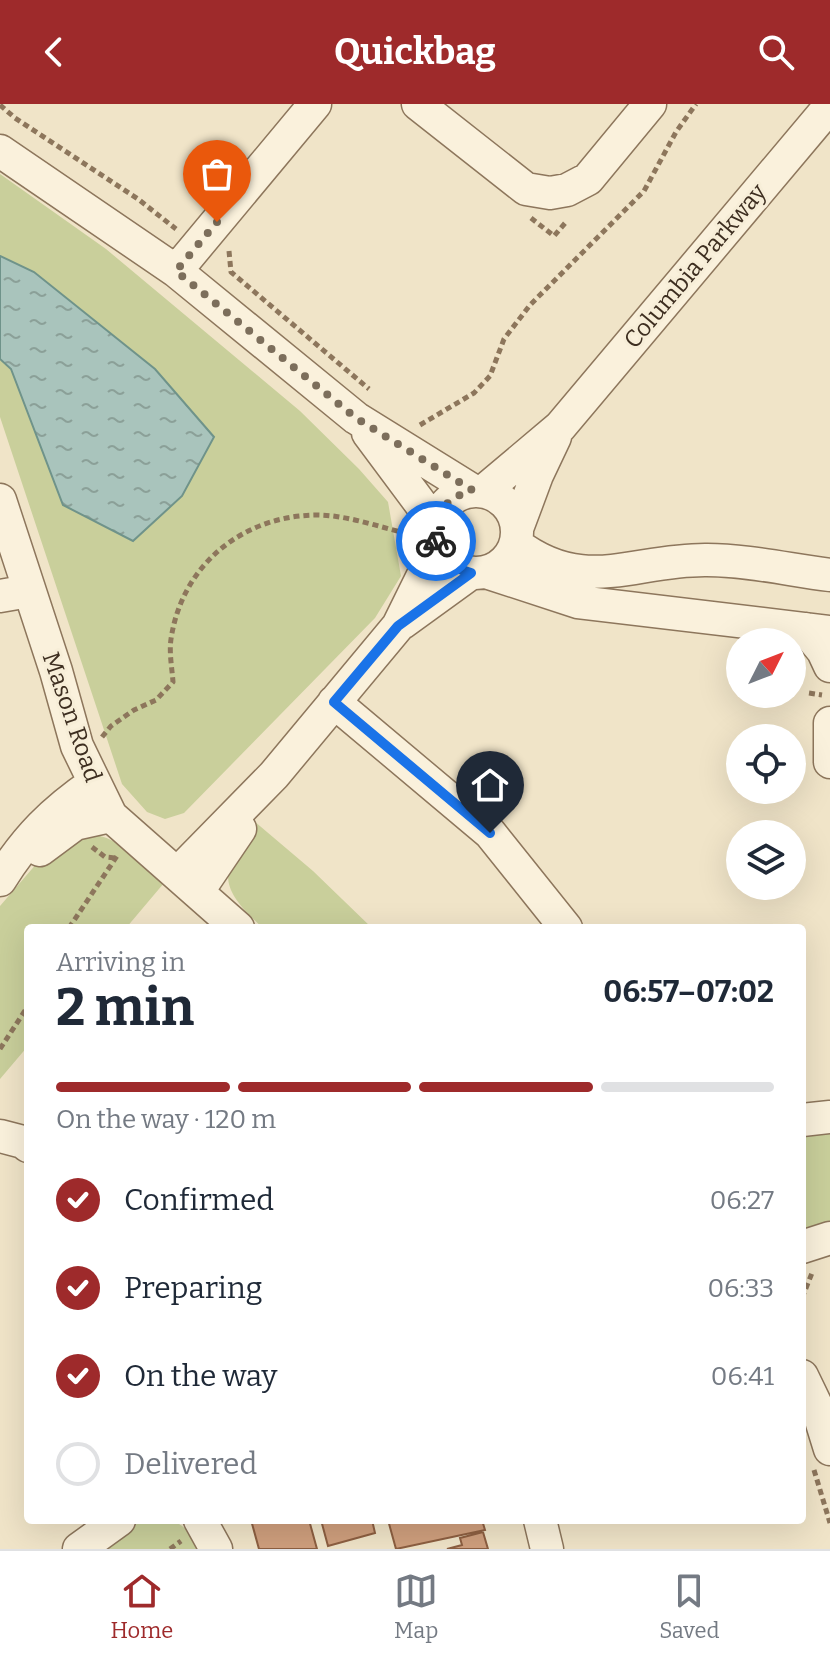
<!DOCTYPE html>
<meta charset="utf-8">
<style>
body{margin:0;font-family:Bitter,serif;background:#f6f6f7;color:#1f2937;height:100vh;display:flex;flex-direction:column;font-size:30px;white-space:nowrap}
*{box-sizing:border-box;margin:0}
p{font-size:26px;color:#747a83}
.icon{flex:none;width:44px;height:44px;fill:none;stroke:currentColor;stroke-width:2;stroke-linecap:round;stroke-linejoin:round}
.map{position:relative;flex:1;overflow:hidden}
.panel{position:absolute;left:24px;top:820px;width:782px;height:600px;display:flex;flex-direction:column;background:#fff;border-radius:8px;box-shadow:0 8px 32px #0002}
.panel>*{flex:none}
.needle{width:52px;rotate:48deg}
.tools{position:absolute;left:726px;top:524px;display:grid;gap:16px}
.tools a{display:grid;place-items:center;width:80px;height:80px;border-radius:50%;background:#fff;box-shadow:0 8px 32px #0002;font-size:40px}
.pin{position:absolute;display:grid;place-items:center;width:68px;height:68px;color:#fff;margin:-82px -34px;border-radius:50% 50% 50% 0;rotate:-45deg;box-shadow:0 0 8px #0007}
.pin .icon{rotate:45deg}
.courier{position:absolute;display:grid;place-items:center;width:80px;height:80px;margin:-40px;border:6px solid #1a73e8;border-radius:50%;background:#fff;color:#222;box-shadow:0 2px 10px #0007}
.summary em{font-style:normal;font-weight:700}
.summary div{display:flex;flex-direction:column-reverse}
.summary{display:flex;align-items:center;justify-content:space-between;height:136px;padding:0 32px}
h1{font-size:52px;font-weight:700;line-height:60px}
.bar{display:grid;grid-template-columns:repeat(4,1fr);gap:12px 8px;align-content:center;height:96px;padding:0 32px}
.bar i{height:10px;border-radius:6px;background:#e0e1e3}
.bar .on{background:#9e2a2b}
.bar p{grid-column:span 4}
ol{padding:0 32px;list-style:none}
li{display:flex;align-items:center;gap:24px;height:88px}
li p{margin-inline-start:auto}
li .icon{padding:8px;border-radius:50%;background:#9e2a2b;color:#fff;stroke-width:4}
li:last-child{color:#747a83}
li i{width:44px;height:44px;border:4px solid #e0e1e3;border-radius:50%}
header{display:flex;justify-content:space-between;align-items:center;height:104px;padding:0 32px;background:#9e2a2b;color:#fff;font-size:36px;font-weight:700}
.tabs{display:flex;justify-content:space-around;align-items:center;height:112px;border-top:2px solid #e0e1e3;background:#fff;font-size:22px;color:#747a83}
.tabs a{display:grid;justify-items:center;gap:4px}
.tabs .on{color:#9e2a2b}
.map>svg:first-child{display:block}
.green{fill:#c9cf9b}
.water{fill:url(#water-ripples);stroke:#6f938a;stroke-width:2}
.building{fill:#cf9f7d;stroke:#8d5f41;stroke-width:2}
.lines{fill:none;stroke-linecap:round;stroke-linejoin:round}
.minor-casing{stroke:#8d765c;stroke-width:35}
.path{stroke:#8d765c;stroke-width:5;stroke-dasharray:6 4;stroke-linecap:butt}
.minor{stroke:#faf1dc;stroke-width:32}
.done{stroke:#7c6e5b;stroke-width:8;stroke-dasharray:0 14.4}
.route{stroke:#1a73e8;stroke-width:10}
.labels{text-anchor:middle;stroke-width:6;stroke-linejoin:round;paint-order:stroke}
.street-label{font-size:24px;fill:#3d2e20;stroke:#f7eed8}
</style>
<header><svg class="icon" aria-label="back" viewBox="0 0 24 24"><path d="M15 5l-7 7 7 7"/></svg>Quickbag<svg class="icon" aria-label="search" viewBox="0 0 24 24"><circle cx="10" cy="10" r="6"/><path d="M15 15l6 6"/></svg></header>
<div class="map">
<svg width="830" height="1445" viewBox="0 0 830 1445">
<defs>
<pattern id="water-ripples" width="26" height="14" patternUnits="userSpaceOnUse" patternTransform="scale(2)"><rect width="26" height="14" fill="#a9c4bc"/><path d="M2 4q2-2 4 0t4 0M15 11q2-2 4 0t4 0" fill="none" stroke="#8ba098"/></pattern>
</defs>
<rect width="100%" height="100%" fill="#f0e4c8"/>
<path class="green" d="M0 70 106 145 300 307 359 365 388 398 401 472 375 514 184 709 165 715 147 708 122 680 0 313Z
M254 717 313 767 372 824H263C217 782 219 768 254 717Z
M91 731C117 730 144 763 164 779L126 824H28V942L0 975V802L44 751Z
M830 1024V1120L802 1127V1029Z
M137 1416C172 1416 181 1412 200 1445H95Z"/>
<path class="water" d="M0 152 34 168 155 265 214 333 182 392 133 437 63 401 11 265 0 255Z"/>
<path class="building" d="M251 1416H309L317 1445H259Z
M321 1416H372L375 1429 328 1442Z
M388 1416H482L485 1426 396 1445Z
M483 1428 488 1445H447L462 1441 460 1434Z"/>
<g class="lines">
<defs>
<path id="minor" d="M418 0 526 85 550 89 567 86 588 75 650 0
M0 47 176 167 356 314 472 386
M176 167 315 0
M368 329 435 419
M435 428a41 41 0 1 1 82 0a41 41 0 1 1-82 0Z
M484 387 560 323 830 2
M0 396 56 567 77 642 111 712 238 824
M518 422 537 371 555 333
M516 440C585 492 633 455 707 456 747 456 790 466 830 471
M486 468 578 498 830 528
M0 492 29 487
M402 519 471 469
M805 525 823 547 830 562
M334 598 490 729 566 824
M830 619V658
M40 746 75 720 111 712
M177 770 274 671 398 522 437 443
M0 776C26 734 53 707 94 679
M198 787 240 725
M802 1016 830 1013
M0 1032 23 1038 28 1042
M802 1143 830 1134
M802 1272 817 1303 830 1345
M200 1416 216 1445
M540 1416 547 1445
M79 1445 119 1416"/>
</defs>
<use href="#minor" class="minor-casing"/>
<path class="path" d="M0 1 15 14 138 95 176 125
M531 114 554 132 566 118
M229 147 231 168 369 285
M420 321 474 289 490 272 504 235 530 201 644 87 676 28 696 0
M809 589 822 591
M102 633 111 622 134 606 156 596 173 578C172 564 169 549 171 535 182 461 242 412 316 411 345 411 373 421 401 428
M92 743 105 753 115 754
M69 824 117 752
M0 945 28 902
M802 1194 812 1169
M814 1366 830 1419
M170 1445 181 1437"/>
<use href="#minor" class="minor"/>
</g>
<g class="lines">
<path class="done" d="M217 118 176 167 356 314 472 386C448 394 430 410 436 437"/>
<path class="route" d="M436 437C442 456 453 464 471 469L398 522 334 598 490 729"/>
</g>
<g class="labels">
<g class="street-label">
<text transform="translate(695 162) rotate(-50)" y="8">Columbia Parkway</text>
<text transform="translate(72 613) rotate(71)" y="8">Mason Road</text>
</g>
</g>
</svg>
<div class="tools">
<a><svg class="needle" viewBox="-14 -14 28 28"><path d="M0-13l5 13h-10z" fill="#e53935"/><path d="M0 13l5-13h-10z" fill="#747a83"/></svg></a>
<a><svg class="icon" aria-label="locate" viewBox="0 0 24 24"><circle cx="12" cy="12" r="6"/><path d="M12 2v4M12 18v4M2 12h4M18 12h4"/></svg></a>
<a><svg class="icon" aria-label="layers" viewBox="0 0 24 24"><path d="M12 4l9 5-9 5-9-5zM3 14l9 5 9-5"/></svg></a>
</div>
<div class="pin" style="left:217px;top:118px;background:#ea580c"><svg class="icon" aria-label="bag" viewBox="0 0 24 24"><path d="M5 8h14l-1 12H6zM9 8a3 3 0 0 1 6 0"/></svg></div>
<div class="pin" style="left:490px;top:729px;background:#1f2937"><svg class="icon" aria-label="home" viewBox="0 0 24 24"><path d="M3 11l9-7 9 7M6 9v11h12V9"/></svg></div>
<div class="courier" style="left:436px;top:437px"><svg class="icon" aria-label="bike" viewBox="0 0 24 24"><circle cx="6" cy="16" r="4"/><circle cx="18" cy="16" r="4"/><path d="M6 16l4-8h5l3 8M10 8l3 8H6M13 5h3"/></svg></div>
<section class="panel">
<div class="summary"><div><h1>2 min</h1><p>Arriving in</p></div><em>06:57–07:02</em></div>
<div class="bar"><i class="on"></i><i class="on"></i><i class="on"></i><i></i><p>On the way · 120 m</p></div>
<ol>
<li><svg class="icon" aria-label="check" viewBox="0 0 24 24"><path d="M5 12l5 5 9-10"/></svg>Confirmed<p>06:27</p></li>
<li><svg class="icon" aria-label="check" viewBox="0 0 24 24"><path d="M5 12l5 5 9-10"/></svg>Preparing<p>06:33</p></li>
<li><svg class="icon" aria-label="check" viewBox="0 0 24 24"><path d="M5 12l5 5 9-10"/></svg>On the way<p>06:41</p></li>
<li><i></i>Delivered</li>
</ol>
</section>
</div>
<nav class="tabs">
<a class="on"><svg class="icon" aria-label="home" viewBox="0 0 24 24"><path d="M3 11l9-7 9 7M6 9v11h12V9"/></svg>Home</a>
<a><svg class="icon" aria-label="map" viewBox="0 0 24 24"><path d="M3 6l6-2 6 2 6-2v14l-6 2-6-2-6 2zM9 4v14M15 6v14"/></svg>Map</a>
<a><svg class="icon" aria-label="saved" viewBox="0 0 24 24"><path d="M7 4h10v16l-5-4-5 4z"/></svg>Saved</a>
</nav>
